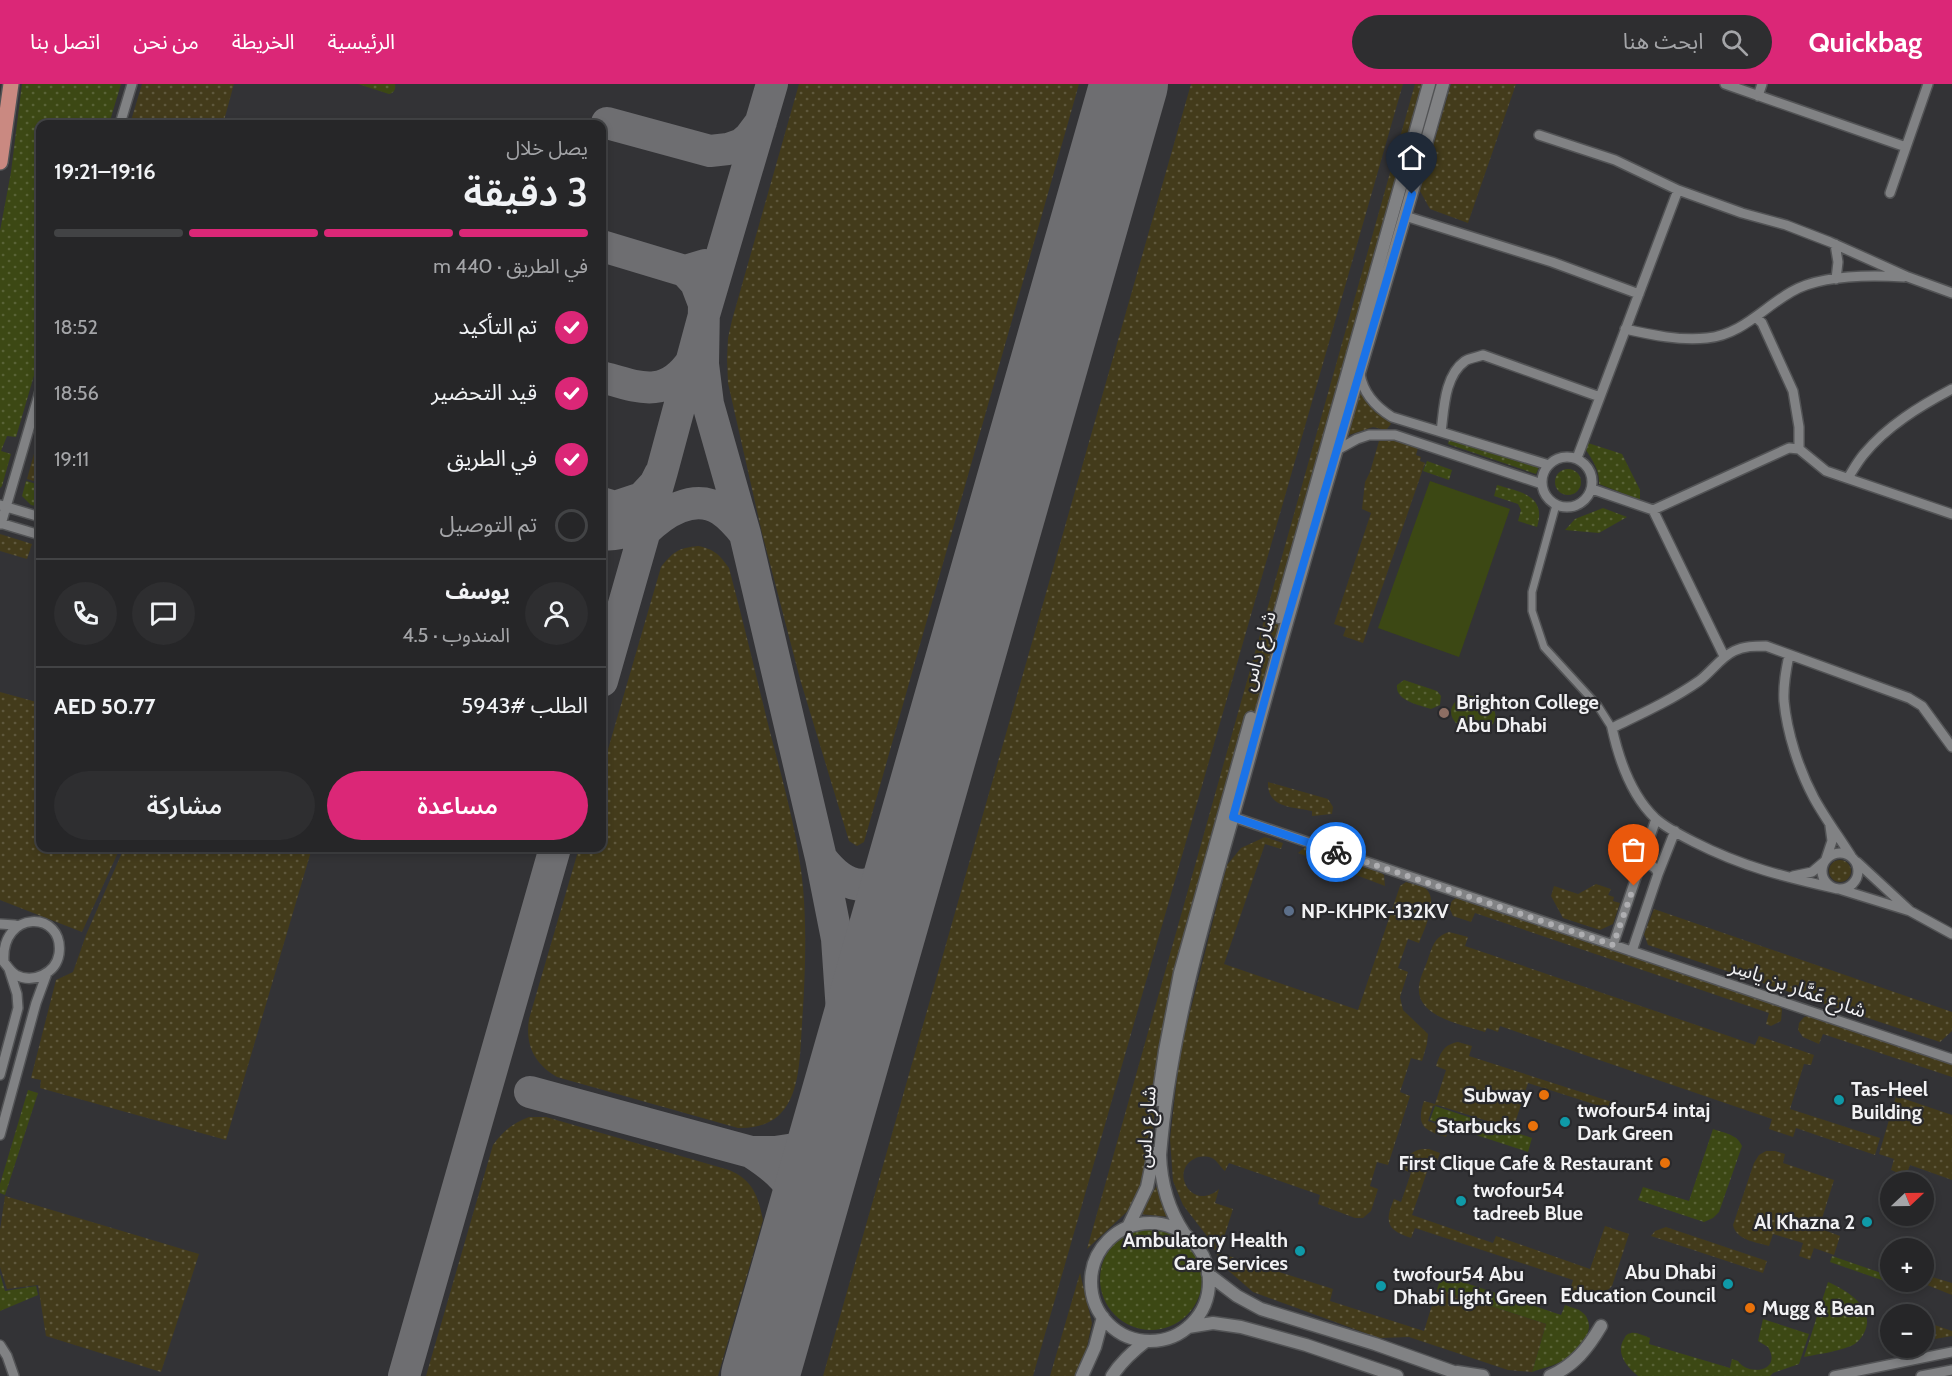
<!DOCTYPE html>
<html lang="ar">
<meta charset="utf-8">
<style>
body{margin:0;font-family:Cabin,"Noto Sans Arabic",sans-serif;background:#2e2e30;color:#f1f3f6;direction:rtl;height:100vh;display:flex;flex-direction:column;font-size:22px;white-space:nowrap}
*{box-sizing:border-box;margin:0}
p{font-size:20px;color:#a4a5a8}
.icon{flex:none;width:33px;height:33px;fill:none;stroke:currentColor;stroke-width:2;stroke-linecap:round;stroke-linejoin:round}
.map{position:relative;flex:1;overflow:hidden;direction:ltr}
.panel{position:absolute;left:36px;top:36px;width:570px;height:732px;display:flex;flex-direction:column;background:#262628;border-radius:12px;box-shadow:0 3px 9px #0003,0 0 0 2px #424345;direction:rtl}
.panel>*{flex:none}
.needle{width:39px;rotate:68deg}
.controls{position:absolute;left:1880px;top:1088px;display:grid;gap:12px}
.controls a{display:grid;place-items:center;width:54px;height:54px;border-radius:50%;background:#262628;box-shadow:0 3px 9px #0003,0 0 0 2px #424345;font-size:30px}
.pin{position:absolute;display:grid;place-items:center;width:51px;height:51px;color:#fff;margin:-62px -26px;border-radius:50% 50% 50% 0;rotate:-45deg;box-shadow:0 0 6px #0007}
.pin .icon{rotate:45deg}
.courier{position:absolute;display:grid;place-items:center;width:60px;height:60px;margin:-30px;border:4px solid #1a73e8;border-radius:50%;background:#fff;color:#222;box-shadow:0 2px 8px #0007}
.headline em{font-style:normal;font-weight:600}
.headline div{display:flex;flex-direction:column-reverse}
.headline{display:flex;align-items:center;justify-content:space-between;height:102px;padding:0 18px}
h1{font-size:39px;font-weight:600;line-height:45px}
.bar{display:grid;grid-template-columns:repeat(4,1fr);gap:9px 6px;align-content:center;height:72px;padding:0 18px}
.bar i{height:8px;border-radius:4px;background:#424345}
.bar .current{background:#db2777}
.bar p{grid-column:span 4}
.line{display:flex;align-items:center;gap:15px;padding:0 18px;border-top:2px solid #424345}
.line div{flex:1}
.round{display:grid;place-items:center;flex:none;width:63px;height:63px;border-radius:32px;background:#2e2e30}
ol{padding:0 18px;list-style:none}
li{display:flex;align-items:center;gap:18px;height:66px}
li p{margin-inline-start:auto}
li .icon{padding:6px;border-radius:50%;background:#db2777;color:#fff;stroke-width:4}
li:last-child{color:#a4a5a8}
li i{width:33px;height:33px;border:3px solid #424345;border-radius:50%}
.action{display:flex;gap:12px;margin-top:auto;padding:12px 18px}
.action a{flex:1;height:69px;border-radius:36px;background:#db2777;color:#fff;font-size:24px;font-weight:600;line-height:69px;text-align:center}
.action a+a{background:#2e2e30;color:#f1f3f6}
header{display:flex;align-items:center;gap:36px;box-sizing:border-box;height:84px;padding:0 30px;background:#db2777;color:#fff}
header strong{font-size:28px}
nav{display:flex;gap:33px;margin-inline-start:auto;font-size:21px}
.search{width:420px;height:54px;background:#2e2e30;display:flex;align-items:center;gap:15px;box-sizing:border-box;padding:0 21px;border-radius:33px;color:#a4a5a8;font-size:22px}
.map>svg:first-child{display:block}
.grass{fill:url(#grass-dots)}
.sand{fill:url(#sand-dots)}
.pitch{fill:#3c4814}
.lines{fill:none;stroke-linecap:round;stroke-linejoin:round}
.taxiway{stroke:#6e6e71;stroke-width:32}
.runway{stroke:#6e6e71;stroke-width:78}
.pedestrian-casing{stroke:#525355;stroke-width:10}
.minor-casing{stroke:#525355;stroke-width:12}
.tertiary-casing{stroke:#525355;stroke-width:15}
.primary-casing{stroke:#525355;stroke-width:18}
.pedestrian{stroke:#818284;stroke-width:7}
.minor{stroke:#818284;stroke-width:9}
.tertiary{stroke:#818284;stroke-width:12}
.primary{stroke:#ca8981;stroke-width:15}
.done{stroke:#aeaeb1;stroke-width:6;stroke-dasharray:0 10.8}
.route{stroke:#1a73e8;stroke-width:8}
.education-dot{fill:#8d6e63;stroke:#29292c;stroke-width:2}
.service-dot{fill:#5c6f8a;stroke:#29292c;stroke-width:2}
.food-dot{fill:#e8710a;stroke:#29292c;stroke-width:2}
.culture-dot{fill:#0f9aa8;stroke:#29292c;stroke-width:2}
.labels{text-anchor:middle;stroke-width:4.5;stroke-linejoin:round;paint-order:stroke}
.street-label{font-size:20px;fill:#f1f1f3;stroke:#29292c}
.poi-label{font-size:20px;font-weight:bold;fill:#f1f1f3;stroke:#29292c;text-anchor:start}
</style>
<header>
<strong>Quickbag</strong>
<div class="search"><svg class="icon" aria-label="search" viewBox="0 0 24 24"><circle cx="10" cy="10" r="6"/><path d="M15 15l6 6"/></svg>ابحث هنا</div>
<nav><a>الرئيسية</a><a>الخريطة</a><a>من نحن</a><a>اتصل بنا</a></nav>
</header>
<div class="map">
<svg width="1952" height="1292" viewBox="0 0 1952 1292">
<defs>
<pattern id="grass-dots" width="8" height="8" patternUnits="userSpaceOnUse" patternTransform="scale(1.5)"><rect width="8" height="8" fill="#3c4814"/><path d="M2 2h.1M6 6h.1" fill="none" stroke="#596337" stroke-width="1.8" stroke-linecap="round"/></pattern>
<pattern id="sand-dots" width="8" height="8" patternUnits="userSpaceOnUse" patternTransform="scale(1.5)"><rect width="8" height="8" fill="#433b1b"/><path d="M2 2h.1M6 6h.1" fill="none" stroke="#5f583d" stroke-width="1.8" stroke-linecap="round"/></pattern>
</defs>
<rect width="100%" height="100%" fill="#333336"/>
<path class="grass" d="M22 0H121L109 40H40V271L16 353 7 352 1 367 11 370 2 402 0 404V147L11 88Z
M358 0H395C396 5 394 9 389 10Z
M1450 353 1539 383 1536 390 1448 360Z
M1588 359 1622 370 1640 406V416L1599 400C1600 387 1593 377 1586 366Z
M1427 377 1452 386 1449 396 1423 387Z
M1555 398a13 13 0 1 1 26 0a13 13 0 1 1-26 0Z
M26 397 40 401V423L31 421 22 412Z
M1497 401C1520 408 1547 411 1537 443L1518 437 1521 426 1518 420 1494 412Z
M1603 424 1627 433 1599 449 1565 446 1575 435Z
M1404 596 1437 607 1441 612 1440 621 1431 625C1419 621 1395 617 1397 601Z
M1468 611C1480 615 1501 620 1494 638 1492 642 1488 646 1483 647 1478 648 1474 646 1469 645 1465 643 1460 642 1456 639 1445 628 1454 613 1468 611Z
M28 1006 38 1009 5 1111 0 1109V1100Z
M1435 1022 1532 1054 1528 1068 1430 1036Z
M1713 1045C1724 1049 1737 1050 1742 1062L1719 1128 1713 1134 1704 1138 1638 1116 1643 1103 1689 1117Z
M1100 1195a51 51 0 1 1 102 0a51 51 0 1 1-102 0Z
M1832 1172 1890 1192V1197H1901L1899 1202 1830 1178Z
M0 1190 5 1207 36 1202 38 1211 0 1227Z
M1442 1191 1561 1231 1565 1221C1569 1223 1575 1224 1579 1226 1602 1240 1580 1267 1564 1276 1554 1282 1543 1284 1532 1288L1546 1240 1437 1205Z
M1828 1198C1846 1206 1877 1224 1864 1249 1861 1255 1856 1260 1851 1262 1836 1268 1819 1270 1804 1273Z
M1763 1235 1809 1250 1799 1280 1773 1289 1770 1292H1638C1627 1283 1615 1269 1624 1255 1626 1251 1627 1250 1631 1249 1637 1248 1644 1252 1650 1254L1649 1260 1730 1284 1732 1275 1738 1277C1747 1292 1783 1288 1768 1263L1758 1257Z"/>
<path class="sand" d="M142 0H234L223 40H130Z
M799 0H1079L864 758 857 762 849 757 800 595 762 449 728 299 727 275 728 254 732 236Z
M1191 0H1403L1033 1292H823Z
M1415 0H1433L1214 779 1163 950 1148 1089 1131 1124 1087 1165Z
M1451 0H1516L1468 139 1430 125 1420 107Z
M1359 306 1375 328 1389 336 1391 340 1386 346 1373 343 1346 352Z
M40 348V399L27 395Z
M1383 354H1389L1418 364 1416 371 1421 373 1420 377 1425 379 1363 559 1343 552 1346 544 1334 540 1371 429 1362 425 1365 398 1370 388 1379 357Z
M0 450 32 460 27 475 0 467Z
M698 462C714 465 720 471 729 484 744 540 757 596 771 652 784 701 798 752 803 803 807 849 805 895 802 940 799 986 801 1046 738 1044L557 993C534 979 525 961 529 935L579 764H602V686L661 483C673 468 678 464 698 462Z
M0 608 40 619V764H120L82 848 0 816Z
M1268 698 1328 715 1333 723 1332 730 1312 732V727C1292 723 1267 724 1268 698Z
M1265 753 1283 759 1281 765 1265 760 1224 880 1358 926 1400 802 1406 798C1412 800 1420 801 1425 804 1440 816 1424 845 1419 859L1408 855 1398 884 1408 888 1400 913 1403 926 1428 950 1427 960 1422 977 1411 974 1400 1008 1410 1012 1388 1081 1377 1078 1370 1102 1378 1105 1371 1127 1363 1134H1355L1318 1120 1320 1111 1229 1079 1225 1087C1220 1083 1218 1077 1212 1074 1206 1072 1199 1072 1194 1075 1169 1088 1193 1128 1219 1105L1215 1119 1233 1125 1219 1169 1333 1205 1330 1217 1424 1247 1437 1205 1546 1240 1532 1288 1508 1286 1409 1253 1379 1254 1253 1208 1222 1181 1210 1156 1183 1121 1173 1097 1170 1055 1180 968 1227 781 1241 764Z
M1306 762 1377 785 1384 791 1385 802 1298 769Z
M124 764H312L226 1056 40 1004 41 996 31 994 56 896 73 888 86 851Z
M1829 787a11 11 0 1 1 22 0a11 11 0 1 1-22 0Z
M1596 800 1611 805 1608 811 1614 813 1613 817 1620 819 1613 840 1600 846 1563 834 1551 812 1554 802 1578 810Z
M1457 813 1780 921 1782 926 1781 937 1771 942 1766 940 1769 929 1475 829 1471 838 1453 832 1449 823 1452 817Z
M1654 825 1952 928V947L1940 958 1648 861 1644 850Z
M1449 848 1468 853 1465 862 1755 961 1759 952 1814 971 1811 981 1804 980 1790 1025 1880 1054 1875 1071 1796 1044 1793 1053 1769 1045 1772 1035 1500 942 1498 948 1487 944 1485 948C1463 941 1415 933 1419 902 1420 893 1425 884 1428 875 1433 862 1434 853 1449 848Z
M1814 930 1952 976V993L1823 950 1819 960 1803 953 1798 946 1799 939 1804 933Z
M1458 958 1472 962 1469 972 1612 1018 1609 1025 1528 999 1513 1045 1437 1021 1433 1022 1428 1037 1449 1044 1446 1053C1423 1046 1416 1041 1424 1017L1435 1020 1446 986 1436 982C1441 968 1443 961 1458 958Z
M1896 1012 1952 1031V1096L1910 1081 1906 1092 1891 1086 1894 1075 1879 1070Z
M529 1033H546L729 1086C753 1096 758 1112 763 1136L718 1292H426L493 1061C503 1047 513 1039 529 1033Z
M1422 1065H1429L1440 1069 1436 1080 1430 1079 1412 1131 1493 1159 1496 1152 1590 1185 1605 1142 1629 1150 1612 1202 1604 1210 1594 1214 1570 1206 1573 1196 1415 1144 1411 1154C1387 1146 1384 1139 1394 1115L1401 1118 1411 1089 1402 1085C1406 1074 1410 1067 1422 1065Z
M1766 1067H1775L1785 1070 1783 1079 1834 1096 1819 1144 1840 1152 1834 1171 1814 1164 1810 1176 1799 1172 1803 1159 1773 1150 1769 1162C1756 1158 1736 1156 1733 1141L1754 1079 1759 1071Z
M1158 1100 1172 1133 1139 1130Z
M5 1112 199 1170 161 1288 46 1252 38 1201 7 1205 0 1183V1146Z
M1666 1143 1767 1177 1763 1189 1651 1152 1655 1147Z
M1080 1189 1092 1239 1085 1272 1076 1292H1050Z
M1929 1192 1952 1199V1211L1927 1201Z
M1923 1237 1952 1247V1252L1923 1257Z"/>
<path class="pitch" d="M1430 397 1510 425 1459 573 1378 544Z"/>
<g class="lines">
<path class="taxiway" d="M607 39 710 67 728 65 742 60 749 54 761 38
M1098 109 1116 0
M602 162 685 187 705 181
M602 293C640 304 666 315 692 277
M602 419 615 423 642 414 655 400 660 390
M644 448C663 429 694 408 721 426 730 432 738 441 745 450
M602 450C621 453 638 443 650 428
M602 597 662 387 704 231 772 0
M821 774C850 812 874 806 907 778
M530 1008 751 1068H775L795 1065 809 1059 820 1050 837 1022 842 928 837 855 821 774 745 450 708 320 703 280 704 220 696 199 685 187
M751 1068C793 1095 802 1110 797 1160
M404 1292 555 764"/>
<path class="runway" d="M760 1292 1129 0"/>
<defs>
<path id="pedestrian" d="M1556 421 1532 508V527L1544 563 1598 622 1612 644"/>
<path id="minor" d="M1725 0 1906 63
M1758 12 1762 0
M120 40 132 0
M1539 51 1615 76 1678 106 1742 129 1786 141 1830 158 1908 193 1952 209
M1890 109 1928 0
M1405 132 1552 178 1639 210
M1835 160 1838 178 1836 195
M1756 233 1762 239 1793 307 1799 343V365
M1625 245C1652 251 1680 257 1707 254 1741 251 1763 224 1791 208 1820 191 1871 191 1904 193
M1360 290C1363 309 1376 323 1392 333L1549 381
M1441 348C1444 326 1444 292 1465 277 1469 274 1478 273 1483 271L1600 313
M1337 366 1357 355 1369 351H1395L1542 400
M1542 398a25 25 0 1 1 50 0a25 25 0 1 1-50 0Z
M1577 374 1678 106
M1848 394C1853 386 1858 377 1864 370 1887 342 1920 322 1952 305
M1592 405 1653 426 1789 364 1799 365 1826 387 1952 430
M0 421 40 433
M1653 426 1724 572
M0 439 40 451
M1 440 40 307
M1789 571C1786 586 1783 601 1784 617 1787 649 1799 686 1814 714 1825 734 1839 753 1851 772
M1233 733 1952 975
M1822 787a18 18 0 1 1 36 0a18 18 0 1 1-36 0Z
M1826 775 1832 757 1830 742
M1857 778 1909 826
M1640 783C1647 779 1656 781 1658 790
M1793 792 1812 788 1825 777
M1838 805C1785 793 1743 783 1694 758 1682 752 1666 744 1655 734 1631 711 1619 676 1612 644 1641 630 1672 616 1699 597 1711 588 1721 573 1734 567 1744 562 1755 562 1766 562L1909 614 1922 622 1952 663
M1839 805 1910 827 1952 850
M0 840 15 841
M1613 861 1656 735
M1632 867 1658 790 1675 747
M0 874C6 879 9 887 16 891 33 900 56 889 59 870 65 826 0 825 4 878
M0 991 18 924 17 910 9 885
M0 1051 36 919 47 889
M0 1261 7 1272 14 1292
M1834 1292 1952 1268
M1921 1292 1952 1286"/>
<path id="tertiary" d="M1279 533 1429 0
M1158 1016 1165 967 1180 889 1251 634
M1091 1198a59 59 0 1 1 118 0a59 59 0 1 1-118 0Z
M1128 1143 1147 1103 1154 1069
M1184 1149C1168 1125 1161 1100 1160 1071 1171 935 1213 806 1249 675 1310 449 1379 225 1443 0
M1208 1190 1237 1212 1261 1225 1375 1260 1465 1292
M1188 1243 1213 1239 1241 1243 1306 1261 1397 1292
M1457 1288 1483 1292
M1082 1292 1095 1263 1103 1233
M1112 1292C1121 1278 1133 1267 1146 1257
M1550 1292C1574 1282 1588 1264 1601 1242"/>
<path id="primary" d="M0 78 11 0"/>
</defs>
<use href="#pedestrian" class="pedestrian-casing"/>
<use href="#minor" class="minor-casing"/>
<use href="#tertiary" class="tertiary-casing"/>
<use href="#primary" class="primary-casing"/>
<use href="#pedestrian" class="pedestrian"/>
<use href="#minor" class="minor"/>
<use href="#tertiary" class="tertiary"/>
<use href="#primary" class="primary"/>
</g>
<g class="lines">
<path class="done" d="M1336 768 1613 861 1634 802"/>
<path class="route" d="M1336 768 1233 733 1281 556 1412 110"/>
</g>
<circle class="education-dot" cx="1444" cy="629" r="6"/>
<circle class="service-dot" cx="1289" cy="827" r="6"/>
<g class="food-dot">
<circle cx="1544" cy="1011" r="6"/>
<circle cx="1533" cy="1042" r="6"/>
<circle cx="1665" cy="1079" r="6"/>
<circle cx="1750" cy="1224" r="6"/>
</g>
<g class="culture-dot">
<circle cx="1839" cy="1016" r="6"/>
<circle cx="1565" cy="1038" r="6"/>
<circle cx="1461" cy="1117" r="6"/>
<circle cx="1867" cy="1138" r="6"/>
<circle cx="1300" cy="1167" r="6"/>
<circle cx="1728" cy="1200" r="6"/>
<circle cx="1381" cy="1202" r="6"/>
</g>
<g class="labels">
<g class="street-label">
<text transform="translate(1258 567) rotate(-74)" y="7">شارع داس</text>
<text transform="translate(1798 904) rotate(19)" y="7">شارع عَمَّار بن ياسِر</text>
<text transform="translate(1146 1043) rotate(-86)" y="7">شارع داس</text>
</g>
<g class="poi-label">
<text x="1456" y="625">Brighton College<tspan x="1456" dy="23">Abu Dhabi</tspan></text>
<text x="1301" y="834">NP-KHPK-132KV</text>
<text x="1851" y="1012">Tas-Heel<tspan x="1851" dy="23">Building</tspan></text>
<text x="1532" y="1018" text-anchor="end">Subway</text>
<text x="1577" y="1033">twofour54 intaj<tspan x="1577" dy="23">Dark Green</tspan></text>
<text x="1521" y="1049" text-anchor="end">Starbucks</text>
<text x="1653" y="1086" text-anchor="end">First Clique Cafe &amp; Restaurant</text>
<text x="1473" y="1113">twofour54<tspan x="1473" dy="23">tadreeb Blue</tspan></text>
<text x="1855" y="1145" text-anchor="end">Al Khazna 2</text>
<text x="1288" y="1163" text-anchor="end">Ambulatory Health<tspan x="1288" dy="23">Care Services</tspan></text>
<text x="1716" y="1195" text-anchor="end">Abu Dhabi<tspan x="1716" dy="23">Education Council</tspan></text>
<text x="1393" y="1197">twofour54 Abu<tspan x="1393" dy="23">Dhabi Light Green</tspan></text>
<text x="1762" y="1231">Mugg &amp; Bean</text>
</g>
</g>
</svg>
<div class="controls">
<a><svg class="needle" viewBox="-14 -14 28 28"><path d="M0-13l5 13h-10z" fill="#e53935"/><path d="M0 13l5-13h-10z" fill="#a4a5a8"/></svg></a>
<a>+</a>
<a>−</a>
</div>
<div class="pin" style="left:1634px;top:802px;background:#ea580c"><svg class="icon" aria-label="bag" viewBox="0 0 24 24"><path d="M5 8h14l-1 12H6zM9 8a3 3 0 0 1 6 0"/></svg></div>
<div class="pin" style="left:1412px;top:110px;background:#1f2937"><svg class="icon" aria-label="home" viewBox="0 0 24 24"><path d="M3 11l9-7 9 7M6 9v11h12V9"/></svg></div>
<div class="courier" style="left:1336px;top:768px"><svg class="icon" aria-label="bike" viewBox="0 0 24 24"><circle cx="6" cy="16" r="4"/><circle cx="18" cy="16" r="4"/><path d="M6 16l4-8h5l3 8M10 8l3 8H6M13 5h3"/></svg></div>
<section class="panel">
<div class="headline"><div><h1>3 دقيقة</h1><p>يصل خلال</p></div><em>19:16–19:21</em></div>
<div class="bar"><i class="current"></i><i class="current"></i><i class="current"></i><i></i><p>في الطريق · 440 m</p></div>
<ol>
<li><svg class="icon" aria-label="check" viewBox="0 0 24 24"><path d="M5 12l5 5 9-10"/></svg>تم التأكيد<p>18:52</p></li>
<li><svg class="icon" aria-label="check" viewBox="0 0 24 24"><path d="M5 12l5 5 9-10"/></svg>قيد التحضير<p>18:56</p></li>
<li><svg class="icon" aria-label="check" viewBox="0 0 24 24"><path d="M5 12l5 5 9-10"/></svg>في الطريق<p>19:11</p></li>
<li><i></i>تم التوصيل</li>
</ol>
<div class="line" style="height:108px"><a class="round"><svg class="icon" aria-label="person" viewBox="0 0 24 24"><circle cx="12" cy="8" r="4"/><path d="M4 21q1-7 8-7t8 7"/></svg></a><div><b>يوسف</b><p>المندوب · 4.5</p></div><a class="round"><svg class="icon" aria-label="chat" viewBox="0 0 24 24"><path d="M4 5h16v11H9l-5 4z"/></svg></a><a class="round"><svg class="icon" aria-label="phone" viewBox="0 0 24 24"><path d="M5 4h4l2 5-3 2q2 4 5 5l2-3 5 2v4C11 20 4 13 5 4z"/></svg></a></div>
<div class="line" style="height:78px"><div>الطلب #5943</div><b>AED 50.77</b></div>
<div class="action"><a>مساعدة</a><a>مشاركة</a></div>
</section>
</div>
